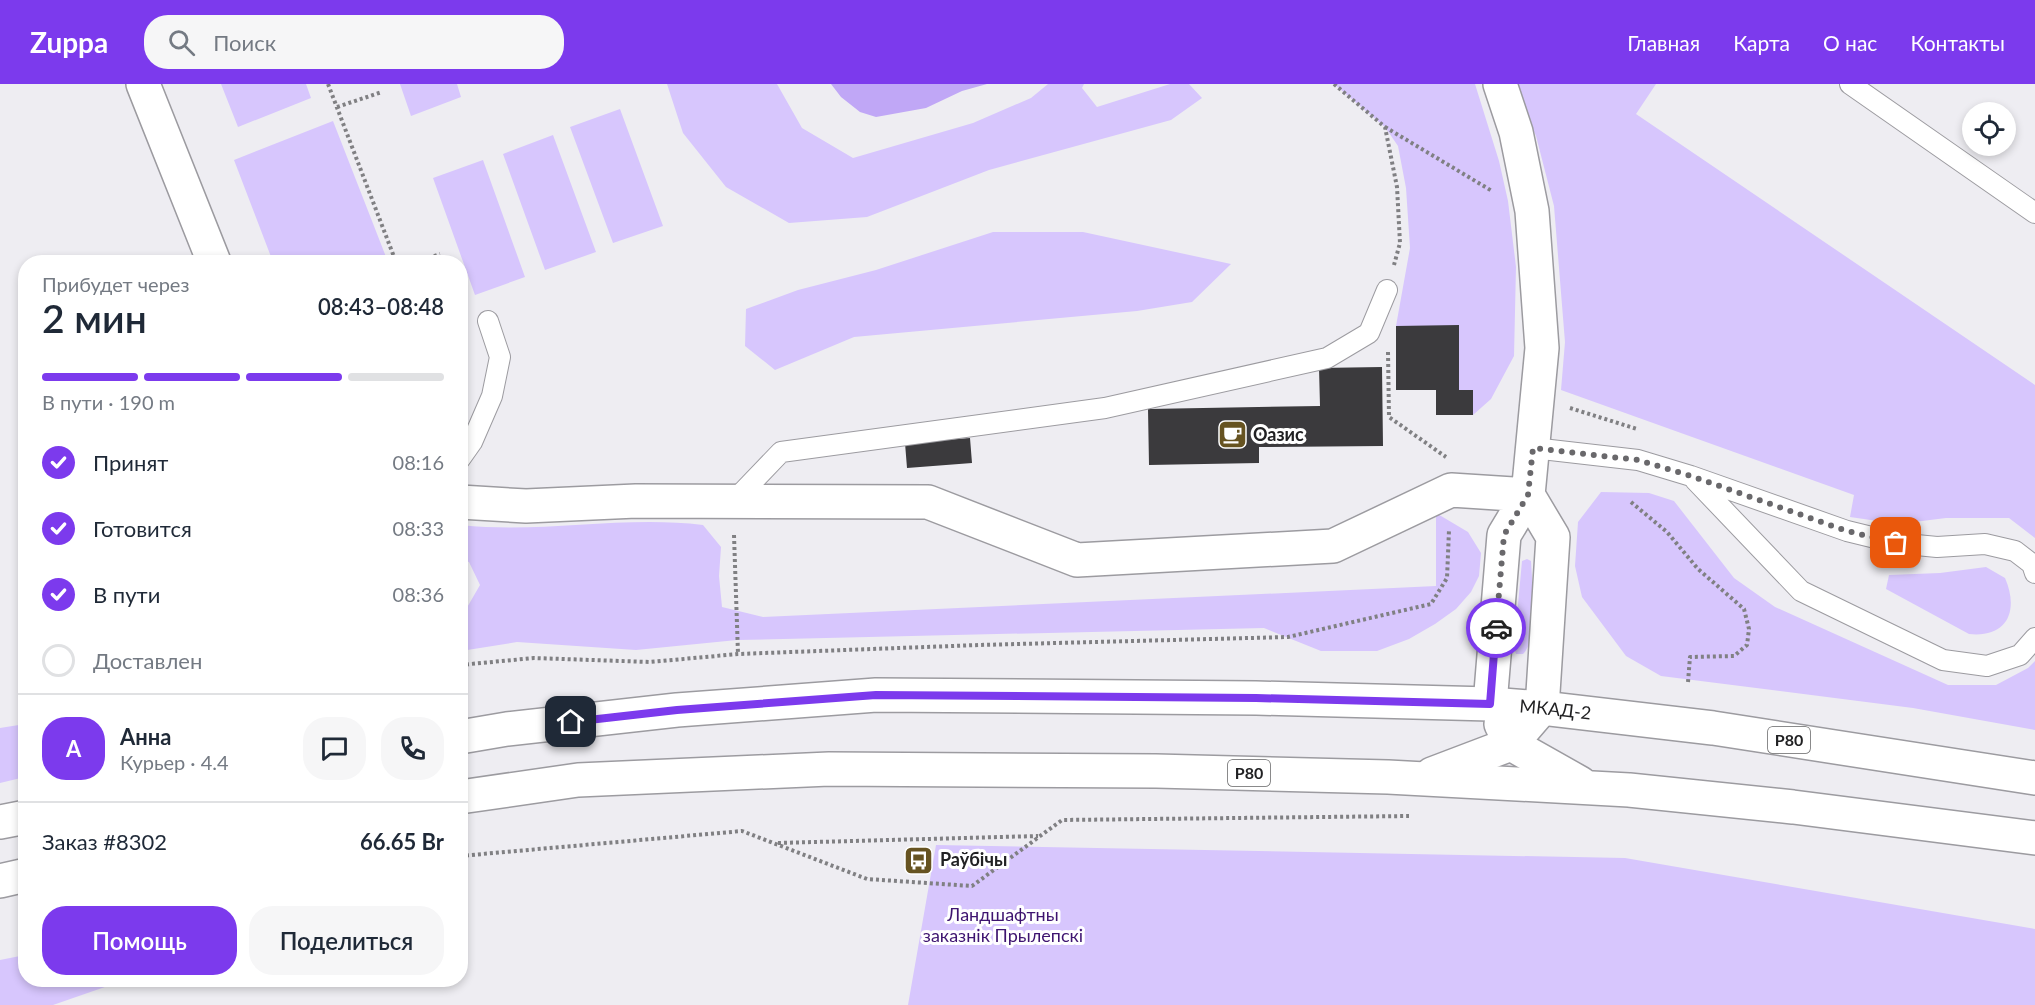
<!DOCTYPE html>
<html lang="ru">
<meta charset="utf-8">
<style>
body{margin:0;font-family:Lato,sans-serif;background:#f6f6f7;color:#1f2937;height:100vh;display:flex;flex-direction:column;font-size:22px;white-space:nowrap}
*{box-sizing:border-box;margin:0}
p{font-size:20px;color:#747a83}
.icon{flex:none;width:33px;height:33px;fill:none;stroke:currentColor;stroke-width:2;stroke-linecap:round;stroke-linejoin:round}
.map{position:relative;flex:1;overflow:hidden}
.panel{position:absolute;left:18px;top:171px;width:450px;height:732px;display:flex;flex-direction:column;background:#fff;border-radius:24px;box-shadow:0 3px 9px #0003}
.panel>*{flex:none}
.buttons{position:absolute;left:1962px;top:18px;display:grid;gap:12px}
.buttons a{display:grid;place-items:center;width:54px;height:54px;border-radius:50%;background:#fff;box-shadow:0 3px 9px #0003;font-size:30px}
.pin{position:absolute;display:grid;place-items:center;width:51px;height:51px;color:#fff;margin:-26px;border-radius:12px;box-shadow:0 3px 9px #0006}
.courier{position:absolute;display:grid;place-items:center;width:60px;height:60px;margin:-30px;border:4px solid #7c3aed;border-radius:50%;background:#fff;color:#222;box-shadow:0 2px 8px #0007}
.head em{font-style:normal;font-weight:600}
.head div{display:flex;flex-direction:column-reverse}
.head{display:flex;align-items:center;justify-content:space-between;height:102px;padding:0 24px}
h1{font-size:39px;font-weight:600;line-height:45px}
.bar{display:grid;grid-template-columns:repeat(4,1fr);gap:9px 6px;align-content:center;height:72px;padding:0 24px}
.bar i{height:8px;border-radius:4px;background:#e0e1e3}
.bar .on{background:#7c3aed}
.bar p{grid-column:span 4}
.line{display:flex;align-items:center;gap:15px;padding:0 24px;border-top:2px solid #e0e1e3}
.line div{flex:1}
.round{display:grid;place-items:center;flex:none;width:63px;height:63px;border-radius:24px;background:#f6f6f7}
ol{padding:0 24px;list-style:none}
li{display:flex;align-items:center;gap:18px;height:66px}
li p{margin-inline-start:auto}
li .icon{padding:6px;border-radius:50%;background:#7c3aed;color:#fff;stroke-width:4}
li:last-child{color:#747a83}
li i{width:33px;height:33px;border:3px solid #e0e1e3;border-radius:50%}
.primary-button{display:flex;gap:12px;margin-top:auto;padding:12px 24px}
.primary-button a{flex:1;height:69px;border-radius:24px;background:#7c3aed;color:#fff;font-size:24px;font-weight:600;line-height:69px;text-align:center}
.primary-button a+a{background:#f6f6f7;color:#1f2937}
header{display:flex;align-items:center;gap:36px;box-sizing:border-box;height:84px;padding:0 30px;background:#7c3aed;color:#fff}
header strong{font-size:28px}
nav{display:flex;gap:33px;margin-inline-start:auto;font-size:21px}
.search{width:420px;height:54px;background:#f6f6f7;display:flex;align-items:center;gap:15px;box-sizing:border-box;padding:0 21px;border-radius:24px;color:#747a83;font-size:22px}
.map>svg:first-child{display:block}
.green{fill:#d7c6fd}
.water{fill:#c0a7f6}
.building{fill:#3b3a3d}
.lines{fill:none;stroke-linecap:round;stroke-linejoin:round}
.lane-casing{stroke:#9c9ba0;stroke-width:22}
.street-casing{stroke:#9c9ba0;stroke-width:36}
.highway-casing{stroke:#9c9ba0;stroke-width:36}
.path{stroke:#808083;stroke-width:4;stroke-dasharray:3 3;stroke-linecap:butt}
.lane{stroke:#fff;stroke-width:20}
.street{stroke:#fff;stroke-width:33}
.highway{stroke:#fff;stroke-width:33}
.done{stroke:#69686b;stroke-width:6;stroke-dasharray:0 10.8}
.route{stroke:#7c3aed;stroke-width:8}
.labels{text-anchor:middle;stroke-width:6;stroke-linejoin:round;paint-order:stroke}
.shield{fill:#fff;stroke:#646465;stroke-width:1.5}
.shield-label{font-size:16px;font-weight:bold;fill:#212123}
.poi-label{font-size:18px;font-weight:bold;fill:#212123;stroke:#fff;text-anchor:start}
.street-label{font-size:18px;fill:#212123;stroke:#fff}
.park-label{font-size:18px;fill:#3e1470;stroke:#fff}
</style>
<header>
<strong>Zuppa</strong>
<div class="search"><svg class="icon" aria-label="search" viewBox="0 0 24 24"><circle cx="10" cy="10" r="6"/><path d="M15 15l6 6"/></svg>Поиск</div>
<nav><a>Главная</a><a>Карта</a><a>О нас</a><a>Контакты</a></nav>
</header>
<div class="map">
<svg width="2035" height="921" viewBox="0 0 2035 921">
<rect width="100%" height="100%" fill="#eeedf2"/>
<path class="green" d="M221 0H306L311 14 238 43Z
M400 0H457L461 13 411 32Z
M667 0H777L802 44 853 74 973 39 1031 14 1048 0H1084L1082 4 1097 23 1170 0H1189L1202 14 1171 36 989 86 867 133 789 139 726 103 683 49Z
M1334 0H1475L1499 77 1508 117 1516 183 1514 272 1491 315 1473 331V307L1459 306V242H1396L1410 164 1406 104 1398 62 1385 43Z
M1513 0H1656L1636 30 2035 301V454L2009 434H1946L1898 440 1850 433 1854 411 1561 306 1565 258 1554 122 1536 52Z
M620 25 663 142 613 159 570 43Z
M333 37 388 178H273L234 76Z
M553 51 596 168 545 186 503 70Z
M483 76 525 193 475 211 433 94Z
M993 148H1083L1231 180 1192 218 1137 227 854 253 775 286 745 262 746 225 798 206 876 186Z
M1601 408 1649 409 1674 417 1734 494 1775 523 1948 601H1996L2028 584 2035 577V646L1913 624 1661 592 1626 572 1582 513 1575 482 1578 438Z
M1436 429 1468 448 1481 469 1479 492 1471 508 1456 525 1435 540 1409 555 1377 567H1321L1264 544 737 556 636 566 517 558 461 567V529L465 527 480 501 469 478 461 476V441C541 450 623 431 703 441L721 463 719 492 722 523 763 533 1436 502Z
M1527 475 1531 477C1532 497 1538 557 1523 570H1516L1514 564 1522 477Z
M1986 483 2005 494C2019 526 2008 554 1969 550L1886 505 1889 491 1940 489Z
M25 640V693L0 699V644Z
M936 761 1625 774 2035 845V921H908Z
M25 871 26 896H125L53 921H0V876Z"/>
<path class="water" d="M831 0H987L962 7 926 24 876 33 860 28 841 13Z"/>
<path class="building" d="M1459 241V306H1473V331H1436V306H1396V242Z
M1382 283 1383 362 1259 363V379L1149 381 1148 325 1320 322 1319 284Z
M970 354 972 379 907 384 905 359Z"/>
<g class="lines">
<defs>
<path id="lane" d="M1850 0 2035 129
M1533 364 1638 376 1691 392 1847 447 1896 459 1937 463 1985 460 2015 467 2032 480 2035 489
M460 375 472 358 492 312 500 273 488 237
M1695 396 1801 507 1943 576 1987 582 2020 571 2035 554
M733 418 781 368 1105 324 1327 274 1369 249 1387 206"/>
<path id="street" d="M143 0 214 178
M1528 411 1553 453 1542 624
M460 418 526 422 636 417 928 418 1077 476 1333 462 1451 406 1528 411
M1490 620 1504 451 1528 411 1542 264 1532 127 1516 48 1500 0"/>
<g id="highway">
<path d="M1501 640 1511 660 1580 699"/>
<path id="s1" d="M460 653 507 645 677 626 876 611 1256 614 1490 620 1542 624 1713 644 2035 694"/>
<path d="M1432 690 1511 660 1542 624"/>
<path d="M460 713 578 696 829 685 1156 687 1388 693 1629 706 1793 723 2035 754"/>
<path d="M0 738 26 733"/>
<path d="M0 797 26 791"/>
</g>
</defs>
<use href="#lane" class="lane-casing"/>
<use href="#street" class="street-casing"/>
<use href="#highway" class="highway-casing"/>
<path class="path" d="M328 0 396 178
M1334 0 1385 43 1397 103 1400 159 1394 181
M337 23 382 8
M1385 43 1492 107
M417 178 440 170
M1388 268 1389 333 1446 373
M1570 324 1637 345
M1631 418 1667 448 1698 485 1744 525 1749 545 1747 561 1734 572 1690 573 1688 598
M734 451 738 570
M460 581 534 574 650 578 738 570 979 561 1288 553 1431 520 1447 494 1449 446
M778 759 1038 752
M460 772 742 747 867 795 972 802 1062 736 1409 732"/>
<use href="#lane" class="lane"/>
<use href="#street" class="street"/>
<use href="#highway" class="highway"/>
</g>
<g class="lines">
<path class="done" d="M1496 544 1504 451 1528 411 1533 364 1638 376 1691 392 1847 447 1896 459"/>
<path class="route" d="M571 638 677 626 876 611 1256 614 1490 620 1496 544"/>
</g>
<defs>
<symbol id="cafe-square" viewBox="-11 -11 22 22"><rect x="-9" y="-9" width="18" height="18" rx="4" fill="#665321" stroke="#fff"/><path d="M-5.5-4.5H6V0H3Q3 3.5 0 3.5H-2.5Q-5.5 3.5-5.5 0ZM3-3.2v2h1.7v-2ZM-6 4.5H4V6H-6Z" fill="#fff"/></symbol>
<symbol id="bus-square" viewBox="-11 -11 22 22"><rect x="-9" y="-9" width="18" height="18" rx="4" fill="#665321" stroke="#fff"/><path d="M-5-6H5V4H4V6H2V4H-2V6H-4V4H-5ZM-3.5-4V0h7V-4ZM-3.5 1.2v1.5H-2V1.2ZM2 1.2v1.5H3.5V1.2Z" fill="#fff"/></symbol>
</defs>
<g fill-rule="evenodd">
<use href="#cafe-square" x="1216" y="334" width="33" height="33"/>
<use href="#bus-square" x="902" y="760" width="33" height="33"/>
</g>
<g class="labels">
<g class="shield">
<rect x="1768" y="643" width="42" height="26" rx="4.5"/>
<rect x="1228" y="676" width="42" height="26" rx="4.5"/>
</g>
<g class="shield-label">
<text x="1789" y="662">Р80</text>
<text x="1249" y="695">Р80</text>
</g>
<g class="poi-label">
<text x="1253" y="357">Оазис</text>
<text x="940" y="782">Раўбічы</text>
</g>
<g class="street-label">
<text dy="6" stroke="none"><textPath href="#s1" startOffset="1098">МКАД-2</textPath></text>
</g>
<g class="park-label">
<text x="1003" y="837">Ландшафтны<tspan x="1003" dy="21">заказнік Прылепскі</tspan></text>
</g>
</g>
</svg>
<div class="buttons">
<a><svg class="icon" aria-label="locate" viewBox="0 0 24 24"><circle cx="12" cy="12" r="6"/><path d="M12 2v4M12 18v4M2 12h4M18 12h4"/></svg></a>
</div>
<div class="pin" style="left:1896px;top:459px;background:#ea580c"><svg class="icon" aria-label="bag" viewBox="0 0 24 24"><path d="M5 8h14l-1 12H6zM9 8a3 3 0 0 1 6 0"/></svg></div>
<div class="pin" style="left:571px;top:638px;background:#1f2937"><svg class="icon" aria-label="home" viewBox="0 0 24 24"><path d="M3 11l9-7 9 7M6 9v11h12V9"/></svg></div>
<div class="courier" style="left:1496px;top:544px"><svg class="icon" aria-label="car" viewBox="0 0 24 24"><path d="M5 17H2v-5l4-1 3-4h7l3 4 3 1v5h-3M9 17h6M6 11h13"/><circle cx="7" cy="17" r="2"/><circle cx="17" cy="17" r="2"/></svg></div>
<section class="panel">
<div class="head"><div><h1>2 мин</h1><p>Прибудет через</p></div><em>08:43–08:48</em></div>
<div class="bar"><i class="on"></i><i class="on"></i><i class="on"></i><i></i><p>В пути · 190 m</p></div>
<ol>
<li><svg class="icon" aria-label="check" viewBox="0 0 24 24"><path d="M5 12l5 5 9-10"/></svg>Принят<p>08:16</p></li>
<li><svg class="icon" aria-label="check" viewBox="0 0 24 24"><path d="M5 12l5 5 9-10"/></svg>Готовится<p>08:33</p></li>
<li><svg class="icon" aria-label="check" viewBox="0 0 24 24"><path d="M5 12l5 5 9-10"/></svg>В пути<p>08:36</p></li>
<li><i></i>Доставлен</li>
</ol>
<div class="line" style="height:108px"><b class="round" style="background:#7c3aed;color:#fff">А</b><div><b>Анна</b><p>Курьер · 4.4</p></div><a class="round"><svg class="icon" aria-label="chat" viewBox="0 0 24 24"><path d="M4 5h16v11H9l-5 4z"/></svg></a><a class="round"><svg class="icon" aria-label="phone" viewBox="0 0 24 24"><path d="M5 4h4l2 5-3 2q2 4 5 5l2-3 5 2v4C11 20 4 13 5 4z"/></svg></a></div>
<div class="line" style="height:78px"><div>Заказ #8302</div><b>66.65 Br</b></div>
<div class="primary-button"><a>Помощь</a><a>Поделиться</a></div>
</section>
</div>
